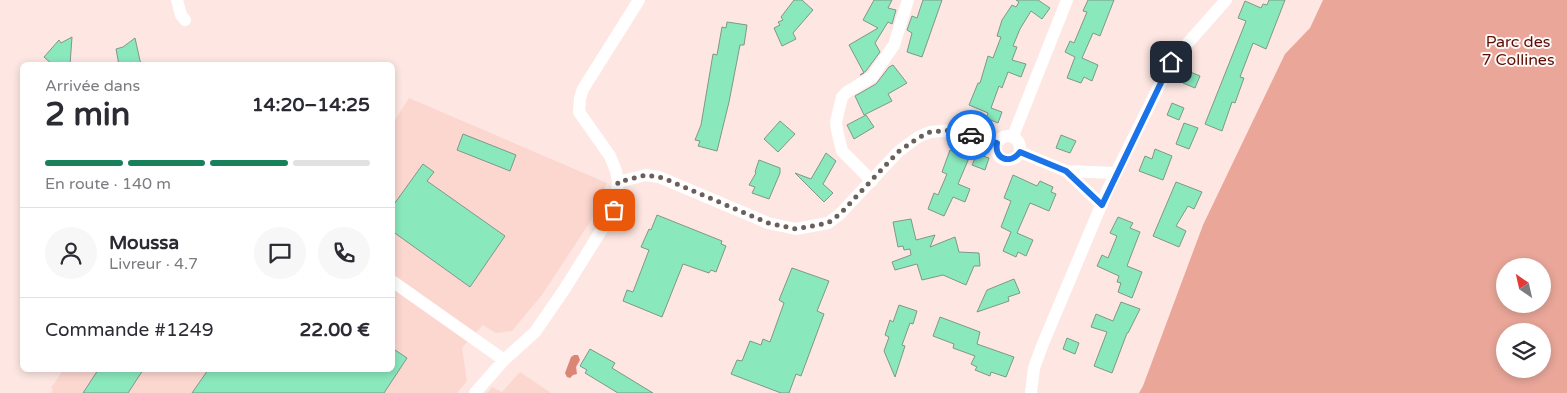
<!DOCTYPE html>
<html lang="fr">
<meta charset="utf-8">
<style>
body{margin:0;font-family:"Varela Round",sans-serif;background:#f7f7f7;color:#2b2b33;height:100vh;display:flex;flex-direction:column;font-size:19px;white-space:nowrap}
*{box-sizing:border-box;margin:0}
p{font-size:16px;color:#7c7c81}
.icon{flex:none;width:28px;height:28px;fill:none;stroke:currentColor;stroke-width:2;stroke-linecap:round;stroke-linejoin:round}
.map{position:relative;flex:1;overflow:hidden}
.sheet{position:absolute;left:20px;top:62px;width:375px;height:310px;display:flex;flex-direction:column;background:#fff;border-radius:8px;box-shadow:0 2px 8px #0003}
.sheet>*{flex:none}
.needle{width:32px;rotate:326deg}
.fabs{position:absolute;left:1496px;top:258px;display:grid;gap:10px}
.fabs a{display:grid;place-items:center;width:55px;height:55px;border-radius:50%;background:#fff;box-shadow:0 2px 8px #0003;font-size:25px}
.pin{position:absolute;display:grid;place-items:center;width:42px;height:42px;color:#fff;margin:-21px;border-radius:10px;box-shadow:0 2px 8px #0006}
.courier{position:absolute;display:grid;place-items:center;width:50px;height:50px;margin:-25px;border:4px solid #1a73e8;border-radius:50%;background:#fff;color:#222;box-shadow:0 1px 6px #0007}
.headline em{font-style:normal;font-weight:700}
.headline div{display:flex;flex-direction:column-reverse}
.headline{display:flex;align-items:center;justify-content:space-between;height:85px;padding:0 25px}
h1{font-size:32px;font-weight:700;line-height:38px}
.bar{display:grid;grid-template-columns:repeat(4,1fr);gap:8px 5px;align-content:center;height:60px;padding:0 25px}
.bar i{height:6px;border-radius:4px;background:#e1e1e2}
.bar .current{background:#18805b}
.bar p{grid-column:span 4}
.line{display:flex;align-items:center;gap:12px;padding:0 25px;border-top:1px solid #e1e1e2}
.line div{flex:1}
.round{display:grid;place-items:center;flex:none;width:52px;height:52px;border-radius:26px;background:#f7f7f7}
.map>svg:first-child{display:block}
.built{fill:#fcd7d0}
.green{fill:#e9a699;fill-rule:evenodd}
.water{fill:#db8576}
.building{fill:#8ae8bd;stroke:#7f978b}
.lines{fill:none;stroke-linecap:round;stroke-linejoin:round}
.minor{stroke:#fff;stroke-width:12}
.done{stroke:#6c5e5b;stroke-width:5;stroke-dasharray:0 9}
.route{stroke:#1a73e8;stroke-width:6}
.labels{text-anchor:middle;stroke-width:4;stroke-linejoin:round;paint-order:stroke}
.park-label{font-size:16px;fill:#5c0f06;stroke:#fef8f7}
</style>
<div class="map">
<svg width="1567" height="393" viewBox="0 0 1567 393">
<rect width="100%" height="100%" fill="#fee7e2"/>
<path class="built" d="M409 98 607 183 592 219 542 295 512 331 496 333 483 325 462 348 467 381 457 393H51L53 390 51 388 63 370H392L393 123Z
M520 372 551 393H487L492 387 502 392Z"/>
<path class="green" d="M1323 0H1567V393H1139L1143 386 1203 225 1285 54 1310 28ZM1505 266H1542V304H1505ZM1505 331H1542V369H1505Z"/>
<path class="water" d="M574 355H578L580 360 576 367 577 374 573 375 570 378 567 377 565 373 571 357Z"/>
<path class="building" d="M794 0H802L813 10 793 33 796 39 782 46 774 28 780 25 778 22 783 20 781 17Z
M874 0H892L888 8 896 10 892 24 888 22 875 43 880 52 866 71 860 75 864 73 849 45 878 28 863 20Z
M923 0H942L922 57 907 52 912 33 907 30 912 16 917 18Z
M1016 0H1038L1050 8 1042 19 1031 11 1020 29 1013 46 1017 47 1012 60 1026 64 1021 77 1008 72 1002 88 999 86 991 108 1002 112 998 123 986 118 988 113 969 105 978 83H980L988 56 993 58 1001 37 997 36 1002 20 1012 5 1016 7 1019 2Z
M1088 0H1114L1100 36 1093 33 1082 58 1098 65 1092 81 1084 77 1081 83 1067 78 1075 57 1065 52 1070 41 1074 43 1087 12 1083 11Z
M1269 0H1285L1266 49 1253 43 1240 77 1244 78 1235 103 1232 102 1222 131 1205 124 1246 21 1238 18 1245 1 1261 8 1263 4 1267 5Z
M727 22 747 25 744 45H740L729 102 717 151 698 146 700 141 695 140 701 125 713 54 717 55 722 27 726 28Z
M72 37 70 65H53L44 57 59 40 61 43Z
M135 38 141 65H119L116 49 123 47Z
M893 65 907 83 888 94 892 101 864 115 855 96 876 84 889 67Z
M1188 71 1200 76 1195 88 1183 83Z
M1172 103 1184 108 1179 120 1167 115Z
M866 115 874 127 854 139 847 125Z
M780 121 795 134 778 152 764 139Z
M1184 123 1198 128 1189 149 1176 144Z
M463 134 516 155 510 171 457 150Z
M1061 135 1076 141 1070 153 1056 148Z
M1155 149 1172 156 1163 180 1139 171 1145 156 1152 159Z
M950 150 969 158 958 184 970 189 965 202 953 197 944 216 928 209 934 193 938 195 947 174 942 172Z
M826 153 836 161 823 184 833 193 824 202 795 173 811 179Z
M977 154 989 158 985 170 972 165Z
M759 160 780 168V173L769 199 752 193 755 187 749 185 756 173 755 172Z
M423 164 434 172 427 181 505 236 470 287 392 231V207Z
M1013 175 1037 186 1040 181 1053 187 1051 192 1056 194 1049 211 1030 203 1017 233 1033 240 1026 256 1018 252 1016 257 1003 251 1011 232 1001 227 1011 201 1004 198Z
M1176 182 1202 192 1194 209 1188 206 1176 226 1186 231 1179 247 1153 236Z
M657 215 722 241 721 244 726 246 716 272 711 270 709 273 683 264 662 317 623 301 627 290 633 292 649 250 641 247 649 229 651 230Z
M1118 217 1133 223 1130 228 1140 232 1127 266 1142 272 1132 298 1118 292 1121 283 1117 282 1119 276 1097 266 1102 255 1108 258 1117 236 1110 233Z
M911 219 916 240 935 235 930 247 955 237 959 252 979 253 980 266H974L966 285 943 275 922 280 917 264 895 270 892 262 911 255 910 249 904 250 903 246 898 247 893 222Z
M792 268 829 281 817 311 824 314 801 376 796 374 789 393H781L731 374 737 360 742 361 750 341 761 345 763 339 770 342 784 303 779 300Z
M1014 279 1020 293 1008 297 1009 301 977 312 987 290Z
M1121 302 1140 309 1128 333H1127L1112 373 1094 366 1107 332 1091 327 1096 314 1113 321Z
M899 305 917 311 913 324 910 323 902 345 905 346 895 377 884 351 889 337 885 335 890 320 893 322Z
M940 317 980 332 977 344 1014 357 1006 377 991 372 990 376 975 370 977 367 971 364 975 356 953 348 954 344 933 336Z
M1067 338 1079 343 1075 354 1063 349Z
M392 348 407 358 384 393H192L208 370H392Z
M590 349 615 363 612 368 653 393H618L585 373 587 370 580 366Z
M98 370H143L128 393H83Z"/>
<g class="lines">
<path class="minor" d="M177 0 181 15 185 20
M996 148a12 12 0 1 1 24 0a12 12 0 1 1-24 0Z
M1013 136 1067 0
M1020 152 1066 171 1116 173
M1066 171 1102 205
M872 181 842 151 837 130 836 122 842 97 847 92 872 77 894 45 908 0
M618 182 646 175 659 177 768 223 796 229 828 223 840 214 898 152 918 137 930 132 953 130 997 143
M392 281 504 360
M475 393 504 360 535 332 564 290 614 210 618 182 616 171 610 156 579 112 580 98 583 89 639 0
M1031 393 1034 368 1042 346 1108 189 1171 62 1226 0"/>
</g>
<g class="lines">
<path class="done" d="M614 210 618 182 646 175 663 178 768 223 796 229 828 223 840 214 898 152 918 138 930 132 952 130 971 135"/>
<path class="route" d="M971 135 997 143C994 159 1010 165 1020 152L1066 171 1102 205 1171 62"/>
</g>
<g class="labels">
<g class="park-label">
<text x="1518" y="47">Parc des<tspan x="1518" dy="18">7 Collines</tspan></text>
</g>
</g>
</svg>
<div class="fabs">
<a><svg class="needle" viewBox="-14 -14 28 28"><path d="M0-13l5 13h-10z" fill="#e53935"/><path d="M0 13l5-13h-10z" fill="#7c7c81"/></svg></a>
<a><svg class="icon" aria-label="layers" viewBox="0 0 24 24"><path d="M12 4l9 5-9 5-9-5zM3 14l9 5 9-5"/></svg></a>
</div>
<div class="pin" style="left:614px;top:210px;background:#ea580c"><svg class="icon" aria-label="bag" viewBox="0 0 24 24"><path d="M5 8h14l-1 12H6zM9 8a3 3 0 0 1 6 0"/></svg></div>
<div class="pin" style="left:1171px;top:62px;background:#1f2937"><svg class="icon" aria-label="home" viewBox="0 0 24 24"><path d="M3 11l9-7 9 7M6 9v11h12V9"/></svg></div>
<div class="courier" style="left:971px;top:135px"><svg class="icon" aria-label="car" viewBox="0 0 24 24"><path d="M5 17H2v-5l4-1 3-4h7l3 4 3 1v5h-3M9 17h6M6 11h13"/><circle cx="7" cy="17" r="2"/><circle cx="17" cy="17" r="2"/></svg></div>
<section class="sheet">
<div class="headline"><div><h1>2 min</h1><p>Arrivée dans</p></div><em>14:20–14:25</em></div>
<div class="bar"><i class="current"></i><i class="current"></i><i class="current"></i><i></i><p>En route · 140 m</p></div>
<div class="line" style="height:90px"><a class="round"><svg class="icon" aria-label="person" viewBox="0 0 24 24"><circle cx="12" cy="8" r="4"/><path d="M4 21q1-7 8-7t8 7"/></svg></a><div><b>Moussa</b><p>Livreur · 4.7</p></div><a class="round"><svg class="icon" aria-label="chat" viewBox="0 0 24 24"><path d="M4 5h16v11H9l-5 4z"/></svg></a><a class="round"><svg class="icon" aria-label="phone" viewBox="0 0 24 24"><path d="M5 4h4l2 5-3 2q2 4 5 5l2-3 5 2v4C11 20 4 13 5 4z"/></svg></a></div>
<div class="line" style="height:65px"><div>Commande #1249</div><b>22.00 €</b></div>
</section>
</div>
